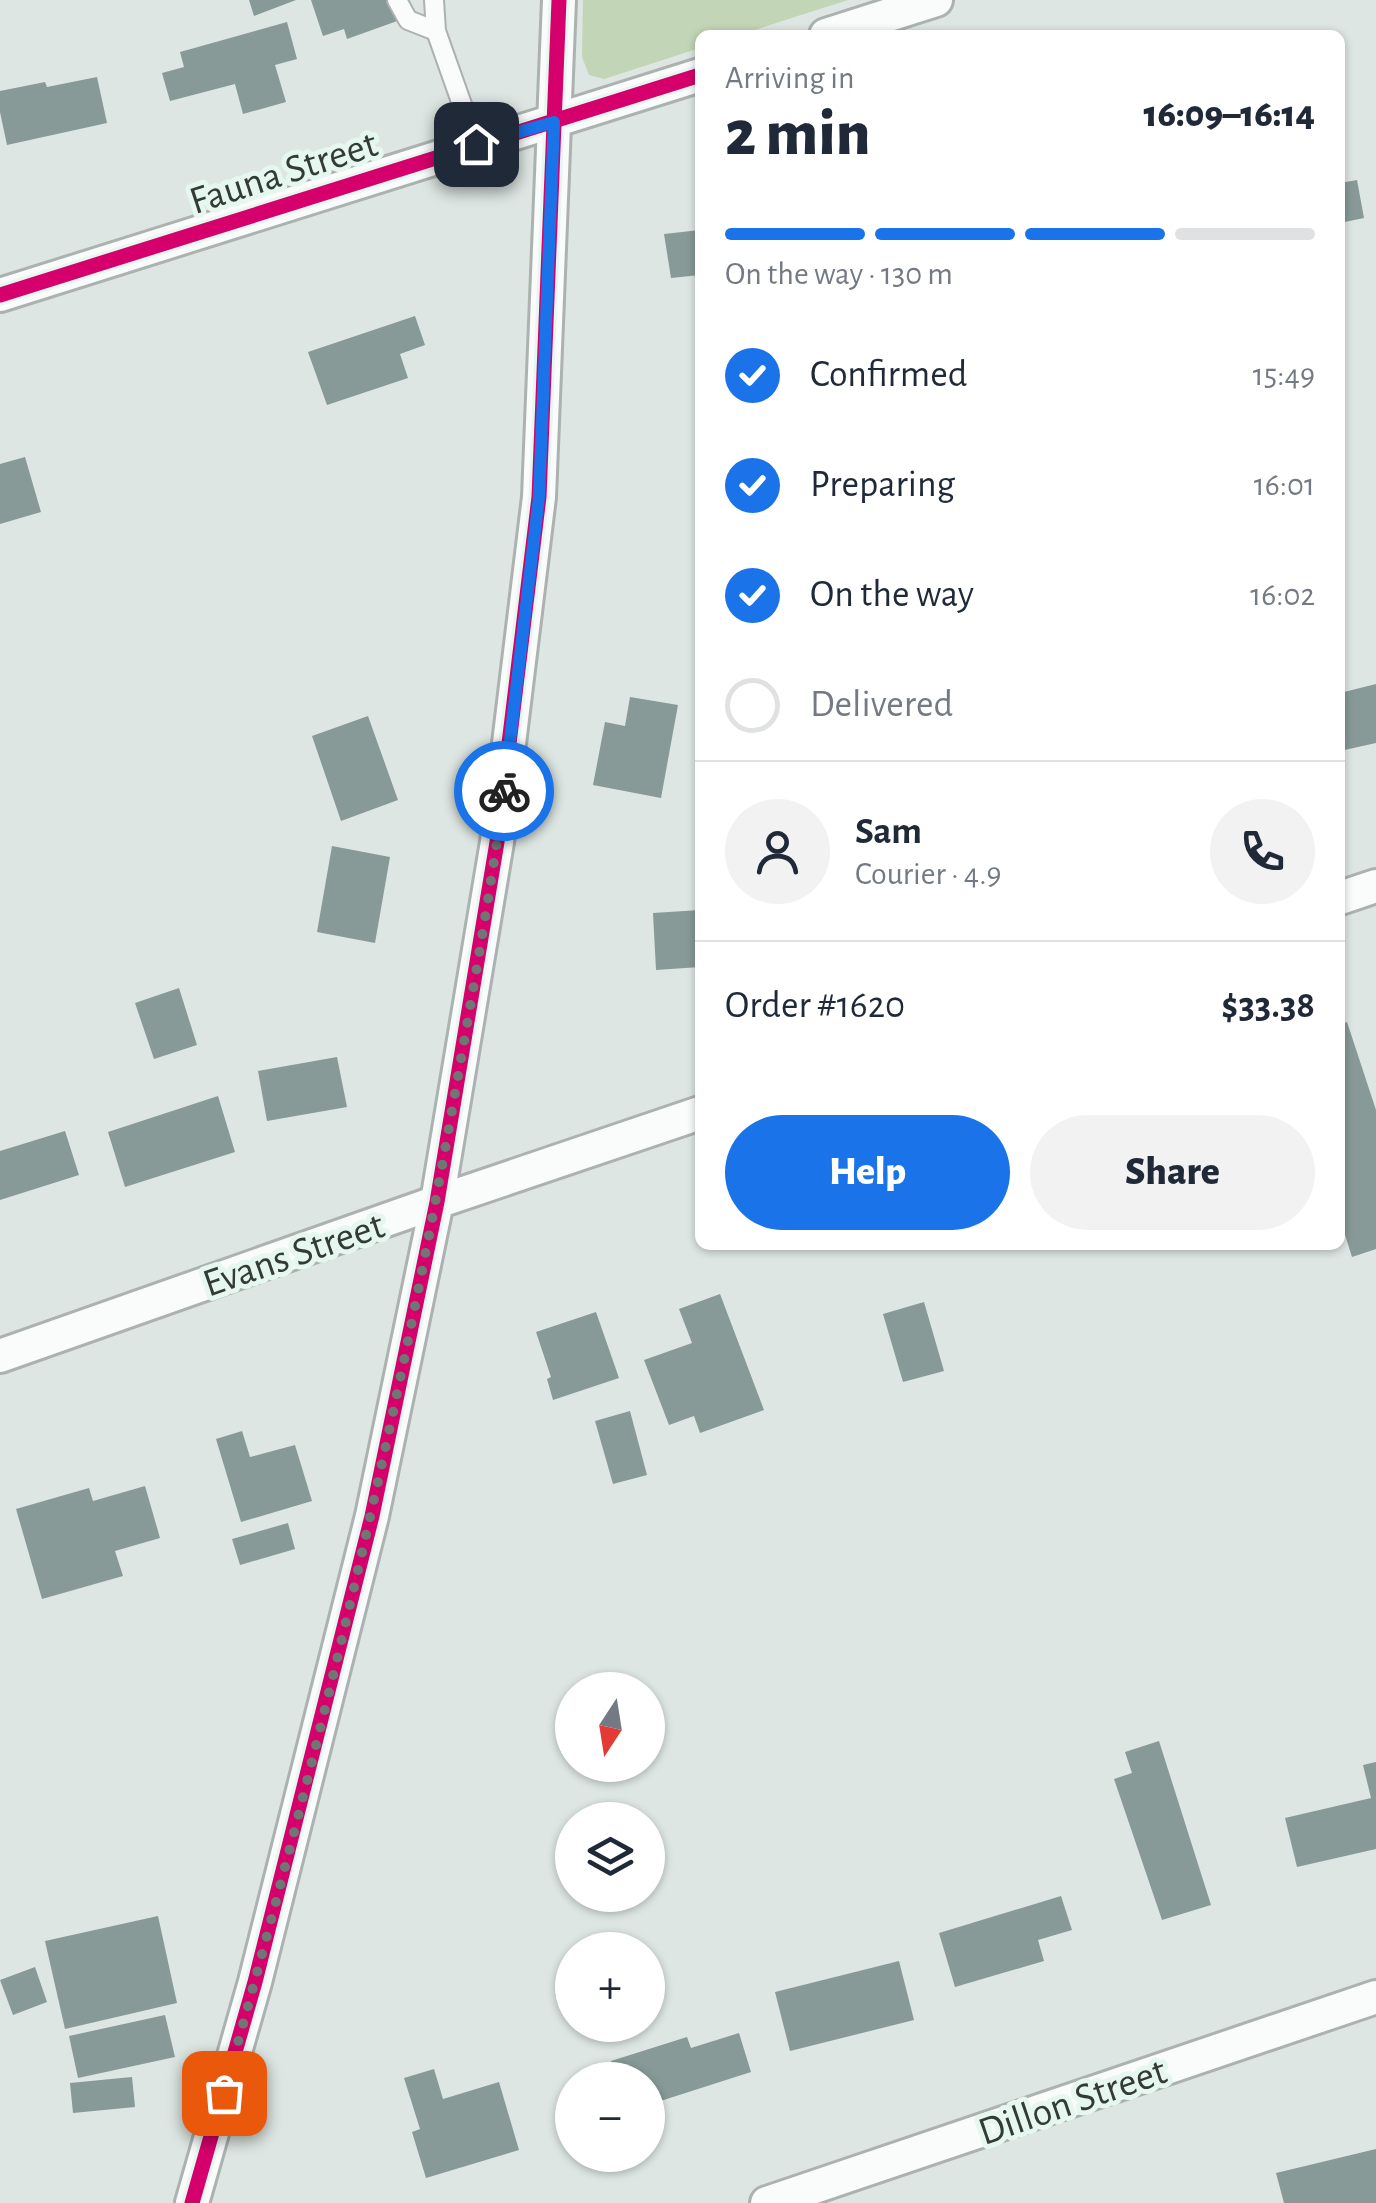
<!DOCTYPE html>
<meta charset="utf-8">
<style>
body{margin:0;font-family:"Alegreya Sans",sans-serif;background:#f2f2f3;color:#1f2937;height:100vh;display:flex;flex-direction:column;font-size:38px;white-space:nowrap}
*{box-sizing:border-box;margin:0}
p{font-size:32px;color:#747a83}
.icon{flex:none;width:55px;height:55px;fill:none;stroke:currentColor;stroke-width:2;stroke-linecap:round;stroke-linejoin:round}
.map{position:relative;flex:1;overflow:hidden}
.side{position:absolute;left:695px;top:30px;width:650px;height:1220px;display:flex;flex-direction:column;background:#fff;border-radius:15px;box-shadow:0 2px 8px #0004}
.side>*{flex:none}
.needle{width:65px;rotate:192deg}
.fabs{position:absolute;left:555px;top:1672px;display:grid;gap:20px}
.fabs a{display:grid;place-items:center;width:110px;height:110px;border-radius:50%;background:#fff;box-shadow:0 2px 8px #0004;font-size:50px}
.pin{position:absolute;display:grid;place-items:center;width:85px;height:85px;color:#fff;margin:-42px;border-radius:20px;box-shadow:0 5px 15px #0006}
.courier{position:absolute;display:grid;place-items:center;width:100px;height:100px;margin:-50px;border:8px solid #1a73e8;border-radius:50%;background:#fff;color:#222;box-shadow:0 2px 12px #0007}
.summary em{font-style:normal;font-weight:800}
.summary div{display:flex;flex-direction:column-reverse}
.summary{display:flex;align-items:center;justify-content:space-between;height:170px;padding:0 30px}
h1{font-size:65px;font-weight:800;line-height:75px}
.bar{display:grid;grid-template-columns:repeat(4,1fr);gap:15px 10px;align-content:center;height:120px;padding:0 30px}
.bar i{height:12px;border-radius:8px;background:#e0e1e3}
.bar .active{background:#1a73e8}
.bar p{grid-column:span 4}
.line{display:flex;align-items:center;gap:25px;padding:0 30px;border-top:2px solid #e0e1e3}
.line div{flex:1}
.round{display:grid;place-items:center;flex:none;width:105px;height:105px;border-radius:52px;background:#f2f2f3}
ol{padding:0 30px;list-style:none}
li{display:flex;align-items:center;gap:30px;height:110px}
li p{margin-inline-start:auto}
li .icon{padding:10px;border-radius:50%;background:#1a73e8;color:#fff;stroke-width:4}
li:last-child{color:#747a83}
li i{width:55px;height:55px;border:5px solid #e0e1e3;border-radius:50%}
.action{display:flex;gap:20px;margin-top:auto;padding:20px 30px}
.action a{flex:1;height:115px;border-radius:60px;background:#1a73e8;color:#fff;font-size:40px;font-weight:800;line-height:115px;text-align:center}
.action a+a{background:#f2f2f3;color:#1f2937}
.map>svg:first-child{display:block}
.green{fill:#c2d5b6}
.building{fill:#879a97}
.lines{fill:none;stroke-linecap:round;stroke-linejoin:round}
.lane-casing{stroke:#abb2af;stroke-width:22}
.street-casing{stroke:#abb2af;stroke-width:38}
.lane{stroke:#fafbfb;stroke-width:18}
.street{stroke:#fafbfb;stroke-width:32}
.cycleway-casing{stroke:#e6f7f0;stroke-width:21}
.cycleway{stroke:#d6006c;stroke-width:15}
.done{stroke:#6f7674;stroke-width:10;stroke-dasharray:0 18}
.route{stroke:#1a73e8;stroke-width:12}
.labels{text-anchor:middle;stroke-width:10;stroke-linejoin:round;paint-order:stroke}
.street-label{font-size:40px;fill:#343a38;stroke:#e6f7f0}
</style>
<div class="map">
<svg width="1376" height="2203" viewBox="0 0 1376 2203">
<rect width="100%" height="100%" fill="#dde6e2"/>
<path class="green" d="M583 0H848L739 35H700V48L604 79 589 75 582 57Z"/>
<path class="building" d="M249 0H296L254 16Z
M311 0H393L400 20 347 39 344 29 323 36Z
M287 22 297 59 275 65 286 102 243 114 235 84 170 101 162 73 184 67 180 52Z
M97 77 107 123 7 145 0 112V91L45 82 47 87Z
M1357 180 1364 218 1340 223V183Z
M700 230V275L671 278 664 234Z
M415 316 425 345 400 354 408 378 327 405 308 352Z
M25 457 41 512 0 524V464Z
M1376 684V743L1340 751V693Z
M630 697 678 705 661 798 593 785 605 722 625 726Z
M368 716 398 800 341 821 312 736Z
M332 846 390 857 375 943 317 932Z
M700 910V967L656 970 653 913Z
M179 988 197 1045 154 1059 135 1003Z
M1347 1022 1376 1110V1249L1352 1257 1340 1219V1024Z
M337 1057 347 1107 267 1121 258 1071Z
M218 1096 235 1152 125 1187 108 1132Z
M65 1131 79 1175 0 1200V1151Z
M720 1294 764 1410 700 1433 694 1416 669 1425 644 1360 692 1343 679 1309Z
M924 1302 944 1371 903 1382 883 1314Z
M596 1312 619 1378 553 1400 547 1379 551 1377 536 1332Z
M630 1411 647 1475 613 1484 595 1421Z
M242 1431 250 1457 295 1445 312 1501 241 1522 216 1439Z
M145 1486 160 1538 115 1551 123 1576 42 1599 16 1509 89 1488 93 1501Z
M288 1523 295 1549 240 1565 232 1539Z
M1159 1741 1211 1905 1162 1920 1114 1779 1132 1773 1125 1752Z
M1376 1762V1849L1297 1867 1285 1818 1371 1798 1363 1765Z
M1061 1896 1072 1930 1038 1940 1044 1961 955 1987 939 1933Z
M158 1916 177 2003 65 2029 45 1941Z
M899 1961 914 2020 790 2051 775 1992Z
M35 1967 47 2002 13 2015 0 1980Z
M165 2015 175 2057 78 2078 69 2036Z
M739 2033 751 2072 648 2105V2080H617L611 2061 687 2037 691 2048Z
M434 2069 443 2099 499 2082 519 2150 426 2178 412 2132 420 2129 404 2078Z
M132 2077 135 2107 73 2113 70 2083Z
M1376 2149V2203H1284L1276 2173Z"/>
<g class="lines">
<defs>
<path id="lane" d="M397 0 408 20 436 31
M434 0 436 31 476 144"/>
<path id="street" d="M826 35 936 0
M0 295 700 75
M1340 898 1376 886
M0 1356 437 1202 700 1113
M192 2203 255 1982 372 1516 437 1202 497 842 539 497 559 0
M767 2203 1376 1997"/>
</defs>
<use href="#lane" class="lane-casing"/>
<use href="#street" class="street-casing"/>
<use href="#lane" class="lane"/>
<use href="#street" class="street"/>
<defs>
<path id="cycleway" d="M0 295 700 75
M192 2203 255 1982 372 1516 437 1202 497 842 539 497 559 0"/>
</defs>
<use href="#cycleway" class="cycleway-casing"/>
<use href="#cycleway" class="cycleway"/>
</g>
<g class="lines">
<path class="done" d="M224 2093C317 1760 398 1423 457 1082 474 985 491 888 504 791"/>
<path class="route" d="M476 144 554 122 539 497 504 791"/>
</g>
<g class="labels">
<g class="street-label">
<text transform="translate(283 171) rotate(-18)" y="14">Fauna Street</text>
<text transform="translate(293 1253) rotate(-19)" y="14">Evans Street</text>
<text transform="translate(1072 2100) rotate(-19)" y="14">Dillon Street</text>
</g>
</g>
</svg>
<div class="fabs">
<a><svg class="needle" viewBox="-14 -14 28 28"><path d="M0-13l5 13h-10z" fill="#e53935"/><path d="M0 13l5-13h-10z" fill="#747a83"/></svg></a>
<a><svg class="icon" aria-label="layers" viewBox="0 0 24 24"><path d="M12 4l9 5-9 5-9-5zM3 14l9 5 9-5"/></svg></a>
<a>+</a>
<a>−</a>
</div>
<div class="pin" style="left:224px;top:2093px;background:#ea580c"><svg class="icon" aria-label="bag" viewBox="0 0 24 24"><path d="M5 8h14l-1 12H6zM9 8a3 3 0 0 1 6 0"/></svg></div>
<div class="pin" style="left:476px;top:144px;background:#1f2937"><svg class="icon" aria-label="home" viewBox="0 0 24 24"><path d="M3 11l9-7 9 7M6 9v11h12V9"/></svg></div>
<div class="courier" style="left:504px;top:791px"><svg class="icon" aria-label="bike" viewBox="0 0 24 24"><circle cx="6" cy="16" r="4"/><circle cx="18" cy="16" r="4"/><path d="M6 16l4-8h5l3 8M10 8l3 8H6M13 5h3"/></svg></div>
<section class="side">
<div class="summary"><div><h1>2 min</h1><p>Arriving in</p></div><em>16:09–16:14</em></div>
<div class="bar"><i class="active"></i><i class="active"></i><i class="active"></i><i></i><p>On the way · 130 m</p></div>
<ol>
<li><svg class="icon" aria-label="check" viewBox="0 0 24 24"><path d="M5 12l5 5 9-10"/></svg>Confirmed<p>15:49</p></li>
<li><svg class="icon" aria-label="check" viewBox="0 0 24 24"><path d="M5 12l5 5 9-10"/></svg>Preparing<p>16:01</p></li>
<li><svg class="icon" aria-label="check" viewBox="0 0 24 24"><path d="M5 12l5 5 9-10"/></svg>On the way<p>16:02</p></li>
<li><i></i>Delivered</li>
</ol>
<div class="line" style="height:180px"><a class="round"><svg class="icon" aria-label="person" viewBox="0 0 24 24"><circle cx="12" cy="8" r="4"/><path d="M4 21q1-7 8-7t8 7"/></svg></a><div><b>Sam</b><p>Courier · 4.9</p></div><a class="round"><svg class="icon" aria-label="phone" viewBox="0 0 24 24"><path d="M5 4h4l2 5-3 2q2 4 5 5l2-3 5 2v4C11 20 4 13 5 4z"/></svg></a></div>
<div class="line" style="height:130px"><div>Order #1620</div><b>$33.38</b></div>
<div class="action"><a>Help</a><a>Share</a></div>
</section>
</div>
